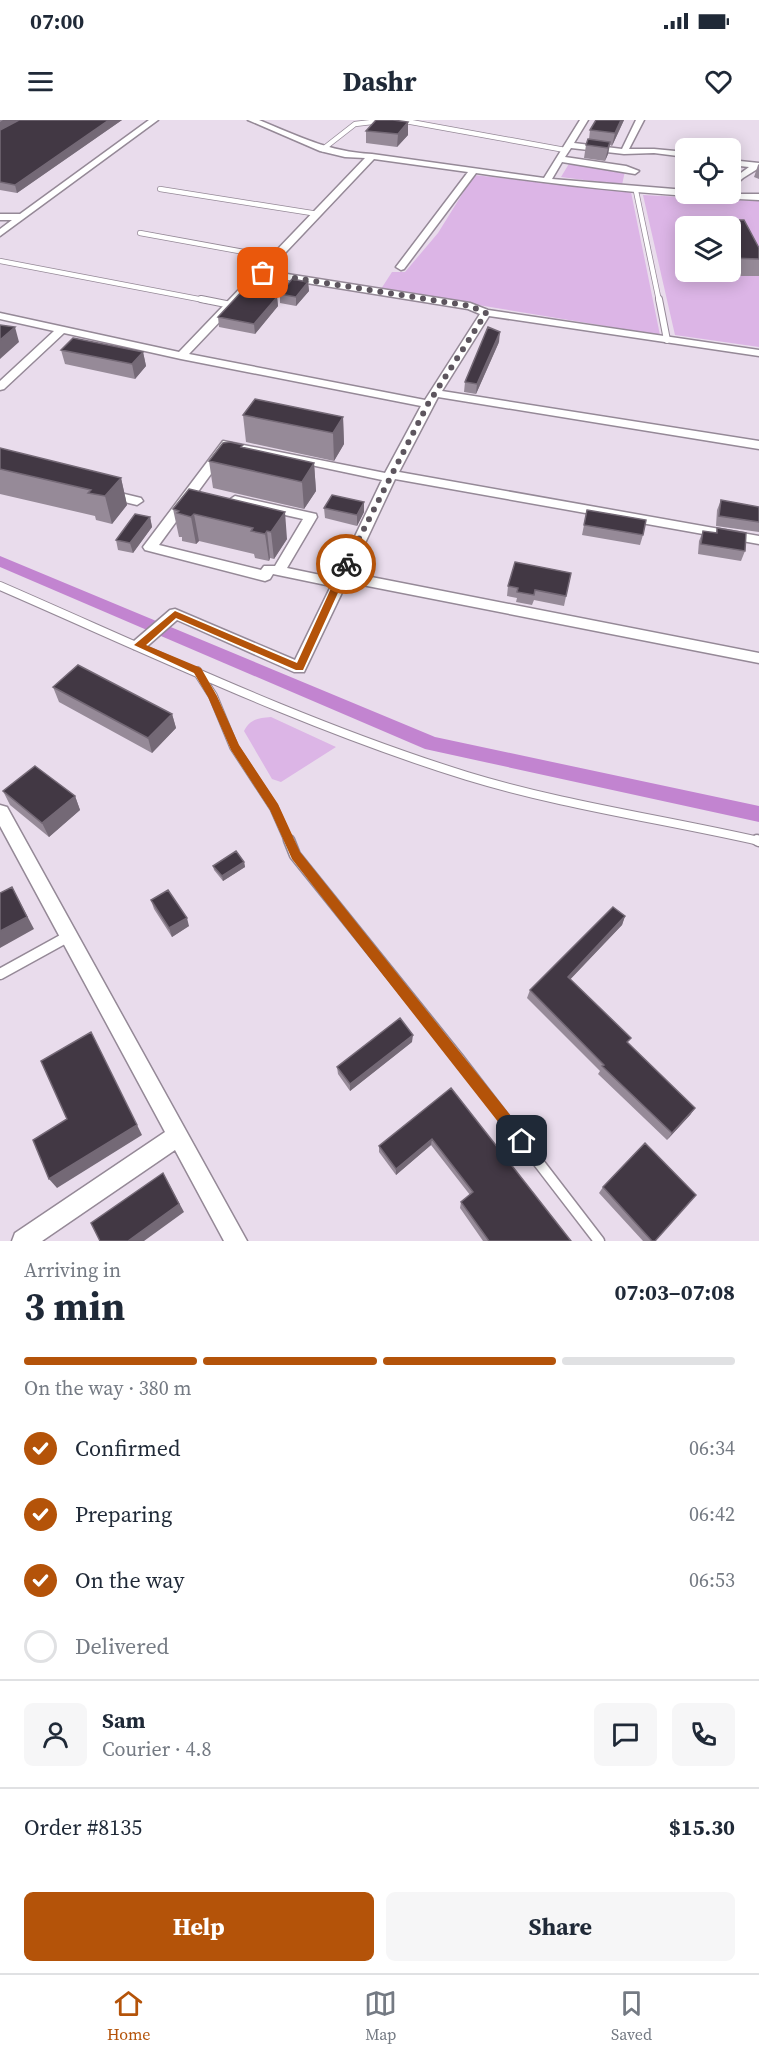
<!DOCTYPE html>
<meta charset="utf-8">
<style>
body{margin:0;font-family:"Source Serif 4",serif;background:#f6f6f7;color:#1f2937;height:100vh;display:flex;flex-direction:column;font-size:22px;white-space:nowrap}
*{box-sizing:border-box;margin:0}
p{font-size:20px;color:#747a83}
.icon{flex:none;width:33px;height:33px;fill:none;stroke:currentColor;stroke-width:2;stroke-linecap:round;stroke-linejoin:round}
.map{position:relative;height:1121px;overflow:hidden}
.sheet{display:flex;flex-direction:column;background:#fff;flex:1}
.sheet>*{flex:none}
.fabs{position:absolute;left:675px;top:18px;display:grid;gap:12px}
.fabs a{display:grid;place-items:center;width:66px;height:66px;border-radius:9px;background:#fff;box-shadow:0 3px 15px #0003;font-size:30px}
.pin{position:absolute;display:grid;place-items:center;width:51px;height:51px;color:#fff;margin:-26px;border-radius:12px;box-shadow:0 3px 9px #0006}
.courier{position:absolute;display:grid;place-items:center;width:60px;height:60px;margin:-30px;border:4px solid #b45309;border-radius:50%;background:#fff;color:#222;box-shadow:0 2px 8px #0007}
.overview em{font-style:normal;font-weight:700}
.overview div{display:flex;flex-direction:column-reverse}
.overview{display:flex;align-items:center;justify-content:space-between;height:102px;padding:0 24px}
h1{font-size:39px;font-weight:700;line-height:45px}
.bar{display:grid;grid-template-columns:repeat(4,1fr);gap:9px 6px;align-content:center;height:72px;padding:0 24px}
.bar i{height:8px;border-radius:4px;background:#e0e1e3}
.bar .selected{background:#b45309}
.bar p{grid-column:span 4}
.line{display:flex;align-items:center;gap:15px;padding:0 24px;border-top:2px solid #e0e1e3}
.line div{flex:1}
.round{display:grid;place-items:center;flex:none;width:63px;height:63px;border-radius:9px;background:#f6f6f7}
ol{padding:0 24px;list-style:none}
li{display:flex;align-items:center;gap:18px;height:66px}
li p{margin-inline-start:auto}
li .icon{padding:6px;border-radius:50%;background:#b45309;color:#fff;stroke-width:4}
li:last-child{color:#747a83}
li i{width:33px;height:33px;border:3px solid #e0e1e3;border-radius:50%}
.button{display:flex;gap:12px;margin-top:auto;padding:12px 24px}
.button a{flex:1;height:69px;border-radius:9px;background:#b45309;color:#fff;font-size:24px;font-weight:700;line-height:69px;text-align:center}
.button a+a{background:#f6f6f7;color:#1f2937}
.status{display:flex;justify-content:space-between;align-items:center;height:42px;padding:0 30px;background:#fff;direction:ltr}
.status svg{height:16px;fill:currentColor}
header{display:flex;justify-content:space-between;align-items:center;height:78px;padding:0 24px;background:#fff;font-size:27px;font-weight:700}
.tab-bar{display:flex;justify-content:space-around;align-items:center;height:84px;border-top:2px solid #e0e1e3;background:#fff;font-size:16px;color:#747a83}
.tab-bar a{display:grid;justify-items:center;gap:3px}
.tab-bar .selected{color:#b45309}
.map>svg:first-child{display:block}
.green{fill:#dcb5e6;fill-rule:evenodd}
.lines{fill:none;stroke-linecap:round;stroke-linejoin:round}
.canal{fill:#c284d0;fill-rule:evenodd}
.lane-far3-casing{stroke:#958997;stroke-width:6}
.lane-far2-casing{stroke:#958997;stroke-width:8}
.lane-far1-casing{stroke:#958997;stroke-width:10}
.lane-casing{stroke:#958997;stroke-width:13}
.street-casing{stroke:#958997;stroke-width:3}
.lane-far3{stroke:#fff;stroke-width:4.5}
.lane-far2{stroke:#fff;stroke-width:6}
.lane-far1{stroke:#fff;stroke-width:8}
.lane{stroke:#fff;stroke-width:10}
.street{fill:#fff;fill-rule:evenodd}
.wall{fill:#968a98}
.shaded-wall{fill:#746976}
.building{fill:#423844;stroke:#746976;stroke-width:1.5}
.route{fill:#b45309}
.done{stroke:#5d555e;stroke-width:6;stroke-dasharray:0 10.8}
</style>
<div class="status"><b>07:00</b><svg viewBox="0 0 49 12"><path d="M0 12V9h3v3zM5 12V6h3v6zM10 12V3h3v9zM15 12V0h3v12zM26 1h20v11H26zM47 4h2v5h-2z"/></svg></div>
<header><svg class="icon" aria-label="menu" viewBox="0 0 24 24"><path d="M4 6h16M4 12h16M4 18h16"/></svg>Dashr<svg class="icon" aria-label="heart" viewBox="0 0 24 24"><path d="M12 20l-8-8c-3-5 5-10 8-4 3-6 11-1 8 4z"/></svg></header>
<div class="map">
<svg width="759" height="1121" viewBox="0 0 759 1121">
<rect width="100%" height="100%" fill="#e9dcec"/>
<path class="green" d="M570 42 625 51 622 65 561 57Z
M474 55 631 72 660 215 381 169 392 152H405L438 113Z
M643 75 759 81V227L675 215ZM686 106H730V152H686Z
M271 597 336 627 281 662 272 659 244 611C250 599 258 598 271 597Z"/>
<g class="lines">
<path class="canal" d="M0 436 435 617 759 686V702L425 629 0 447Z"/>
<defs>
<path id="lane-far3" d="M400 0 565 30
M323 29 355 4 389 0
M160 69 318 94
M636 71 659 181
M140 113 277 138
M0 141 209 181"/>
<path id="lane-far2" d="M201 179 231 185
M659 179 667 220"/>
<path id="lane-far1" d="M0 466C154 533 306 606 467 656 562 685 662 699 759 721
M197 551 213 576 234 627 274 688 289 722"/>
<path id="lane" d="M289 720 295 735 459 939 599 1121
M757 720 759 721
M0 854 69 816"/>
<path id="street" d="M149 0H158L0 116V109L12 100H0V94H20Z
M248 0H259C298 16 329 32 372 34L544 58 580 0H588L574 23 622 29 636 0H644L629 29H654L686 32V37L654 33 624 34 571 28 565 37 626 46 639 51 635 54 562 42 552 59 686 70V74H759V80C664 76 570 67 476 53L404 149 401 150 396 147 468 52 374 39 268 151 470 183 488 190 759 230V236L489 196 442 271 759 321V329L438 277 399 352 759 416V424L395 359 351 453 759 533V543L347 462 304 552H294L177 500 144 529H134L132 525 134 521 170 490 175 489 295 540 331 466 273 454 270 459 265 461 145 430 143 427 223 321 385 353 421 286 181 239 64 213 4 269 0 270V261L54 211 0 199V193L179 232 365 38 345 37 320 31ZM263 156 468 189 480 194 425 280 189 234ZM230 328 382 360 335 458 287 448 317 397 316 394 235 376 229 380 231 383 303 399 275 446H264L261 450 159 425Z
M730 40 759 43V48L743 58 730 69V61L749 47 730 45Z
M108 370 141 378 143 381 137 385 104 377 102 374Z
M0 685 7 687 247 1121H224L175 1030 42 1121H12L15 1113 165 1012 0 706Z"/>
</defs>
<use href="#lane-far3" class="lane-far3-casing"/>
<use href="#lane-far2" class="lane-far2-casing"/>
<use href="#lane-far1" class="lane-far1-casing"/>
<use href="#lane" class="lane-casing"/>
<use href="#street" class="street-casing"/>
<use href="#lane-far3" class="lane-far3"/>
<use href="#lane-far2" class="lane-far2"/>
<use href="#lane-far1" class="lane-far1"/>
<use href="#lane" class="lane"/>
<use href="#street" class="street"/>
</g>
<path class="wall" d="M0 0H18L9 5 19 0H122L17 73 0 70Z
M596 0H624L612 26 610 25 608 34 605 41 584 38 586 25 589 19 590 10Z
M366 11 408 15 397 27 366 23Z
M759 44V59L754 57 758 45Z
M686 100H744L759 128V156H698L696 152H730V106H686V127L682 117Z
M308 162 309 171 296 186 280 183V174Z
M277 177 278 186 255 214 219 207 218 197Z
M499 222 476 274 464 272 465 262Z
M61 230 143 232 146 246 135 259 65 244Z
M243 295 343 297 344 324 334 341 246 322Z
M0 328 121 358 127 385 112 404 96 400 95 396 0 374Z
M244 328 314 343 316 371 304 389 213 368 209 341Z
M189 369 287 419 274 439 270 438 269 441 255 438 254 434 199 421 196 424 182 421V417H179L173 389Z
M721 380 759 387V412L716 406 717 390Z
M324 388 364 392 357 406 325 398Z
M587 390 643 415 640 425 582 415Z
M150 397 152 407 133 433 118 430 116 420Z
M717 408 745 431 741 441 698 434 699 421 703 411 716 413Z
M571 453 564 486 534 480 532 485 516 482 517 478 507 476 508 466Z
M53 567 172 594 176 608 152 633 59 582Z
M3 671 75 676 80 690 49 717 10 685Z
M244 742 245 747 223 761 214 750 213 746Z
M151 780 189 806 172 817 154 789Z
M625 796 622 805 570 859 628 924 695 988 690 995 667 1020 598 954 600 951 527 878 530 870Z
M412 922 350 971 338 954 337 947Z
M451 968 571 1121H483L460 1088 461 1082 470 1075 431 1025 396 1055 379 1032V1026Z
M603 1067 655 1121H643L599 1073Z"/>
<path class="shaded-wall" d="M3 0H18L0 11V2Z
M109 0H122L17 73 15 65Z
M621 0H624L612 26 615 13Z
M408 2V15L397 27 398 14Z
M610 22 608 34 605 41 608 28Z
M308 162 309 171 296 186V177Z
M277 177 278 186 255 214 254 204Z
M15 207 19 222 0 239V220Z
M500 212 499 222 476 274 477 264Z
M143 232 146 246 135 259 132 244Z
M343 297 344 324 334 341 333 313Z
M314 343 316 371 304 389 302 362Z
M121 358 127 385 112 404 105 376Z
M364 382V392L357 406V395Z
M285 392 287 419 274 439 271 412Z
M194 394 199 421 196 424 191 397Z
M150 397 152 407 133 433 130 423Z
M267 411 270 438 269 441 265 414Z
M172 594 176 608 152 633 148 618Z
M75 676 80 690 49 717 42 703Z
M244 742 245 747 223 761 222 756Z
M12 767 34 809 0 828V811Z
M625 796 622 805 565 865 568 857Z
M187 798 189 806 172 817 169 808Z
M91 912 142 1015 57 1068 49 1059 137 1005Z
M413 915 412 922 350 971V964Z
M695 988 690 995 667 1020 672 1013Z
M432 1019 431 1025 396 1055V1049Z
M163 1053 184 1092 144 1121H128Z"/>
<path class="building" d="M19 0H109L15 65 0 62V10Z
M376 0H393L408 2 398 14 366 11Z
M596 0H621L615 13 590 10Z
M588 19 610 22 608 28 586 25Z
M686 100H744L759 128V139L730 138V106H689Z
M292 159 308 162 296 177 280 174Z
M243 170 277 177 254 204 218 197Z
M0 205 15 207 0 220Z
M488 207 500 212 477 264 465 262Z
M73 218 143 232 132 244 61 230Z
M255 279 343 297 333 313 243 295Z
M230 322 243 325 241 327 314 343 302 362 209 341 223 323Z
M0 328 121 358 105 376 88 373 91 370 0 349Z
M189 369 285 392 271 412 267 411 265 414 251 411 253 408 194 394 191 397 177 393 179 391 173 389Z
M332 375 364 382 357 395 324 388Z
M721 380 759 387V402L719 396Z
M587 390 646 400 643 415 584 405Z
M135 394 150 397 130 423 116 420Z
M717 408 746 413 745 431 701 424 703 411 717 413Z
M515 442 571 453 566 476 535 470 534 475 517 472 518 468 508 466Z
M78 545 172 594 148 618 53 567Z
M35 646 75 676 42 703 3 671Z
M236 731 244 742 222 756 213 746Z
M12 767 27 797 0 811V773Z
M168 770 187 798 169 808 151 780Z
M613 787 625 796 568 857 631 918 627 922 695 988 672 1013 602 946 604 945 530 870Z
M400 898 413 915 350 964 337 947Z
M91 912 137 1005 49 1059 33 1020 67 999 41 941Z
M451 968 571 1121H489L461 1082 473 1072 432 1019 396 1049 379 1026Z
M645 1023 696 1075 655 1121H652L603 1067Z
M163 1053 179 1084 128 1121H100L91 1103Z"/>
<path class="route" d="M343 442 351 444 303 550H296L176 498 146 525 201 548 217 576 239 625 278 684 300 732 527 1016 529 1021 522 1028 517 1026 292 739 270 690 231 630 208 577 194 553 134 525 175 491 297 543Z"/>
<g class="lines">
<path class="done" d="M263 153 470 186 486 193 428 284 346 444"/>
</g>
</svg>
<div class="fabs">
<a><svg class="icon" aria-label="locate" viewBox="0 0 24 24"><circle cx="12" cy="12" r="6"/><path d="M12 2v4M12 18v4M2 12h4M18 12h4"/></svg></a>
<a><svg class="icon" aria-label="layers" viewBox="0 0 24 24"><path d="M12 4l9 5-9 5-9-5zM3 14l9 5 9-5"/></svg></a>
</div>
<div class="pin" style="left:263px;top:153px;background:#ea580c"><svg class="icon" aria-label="bag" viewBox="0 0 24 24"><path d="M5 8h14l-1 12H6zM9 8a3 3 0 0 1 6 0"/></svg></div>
<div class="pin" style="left:522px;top:1021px;background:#1f2937"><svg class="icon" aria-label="home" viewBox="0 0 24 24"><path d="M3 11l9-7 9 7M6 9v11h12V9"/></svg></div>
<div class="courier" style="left:346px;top:444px"><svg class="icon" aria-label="bike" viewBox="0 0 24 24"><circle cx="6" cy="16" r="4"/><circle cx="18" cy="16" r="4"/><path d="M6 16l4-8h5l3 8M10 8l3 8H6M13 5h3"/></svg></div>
</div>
<section class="sheet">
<div class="overview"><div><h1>3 min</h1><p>Arriving in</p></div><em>07:03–07:08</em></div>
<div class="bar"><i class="selected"></i><i class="selected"></i><i class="selected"></i><i></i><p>On the way · 380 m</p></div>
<ol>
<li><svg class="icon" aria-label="check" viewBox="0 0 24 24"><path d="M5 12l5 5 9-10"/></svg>Confirmed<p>06:34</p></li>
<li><svg class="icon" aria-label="check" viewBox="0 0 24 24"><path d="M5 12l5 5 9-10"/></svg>Preparing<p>06:42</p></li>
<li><svg class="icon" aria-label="check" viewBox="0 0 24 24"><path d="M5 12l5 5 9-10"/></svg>On the way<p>06:53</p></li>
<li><i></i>Delivered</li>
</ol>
<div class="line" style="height:108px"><a class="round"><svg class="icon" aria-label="person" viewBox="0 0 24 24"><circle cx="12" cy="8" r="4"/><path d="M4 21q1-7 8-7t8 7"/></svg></a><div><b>Sam</b><p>Courier · 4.8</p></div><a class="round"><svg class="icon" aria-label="chat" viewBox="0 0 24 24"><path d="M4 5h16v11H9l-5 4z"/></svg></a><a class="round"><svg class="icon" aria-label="phone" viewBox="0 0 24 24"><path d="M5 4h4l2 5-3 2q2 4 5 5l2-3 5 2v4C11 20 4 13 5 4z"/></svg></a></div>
<div class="line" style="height:78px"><div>Order #8135</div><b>$15.30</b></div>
<div class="button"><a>Help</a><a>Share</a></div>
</section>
<nav class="tab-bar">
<a class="selected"><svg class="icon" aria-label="home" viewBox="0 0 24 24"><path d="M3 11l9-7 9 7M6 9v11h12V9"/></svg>Home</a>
<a><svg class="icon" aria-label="map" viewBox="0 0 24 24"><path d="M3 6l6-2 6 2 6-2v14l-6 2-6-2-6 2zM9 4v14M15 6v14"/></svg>Map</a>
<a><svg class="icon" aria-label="saved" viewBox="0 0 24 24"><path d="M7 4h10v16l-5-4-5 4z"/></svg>Saved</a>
</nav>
